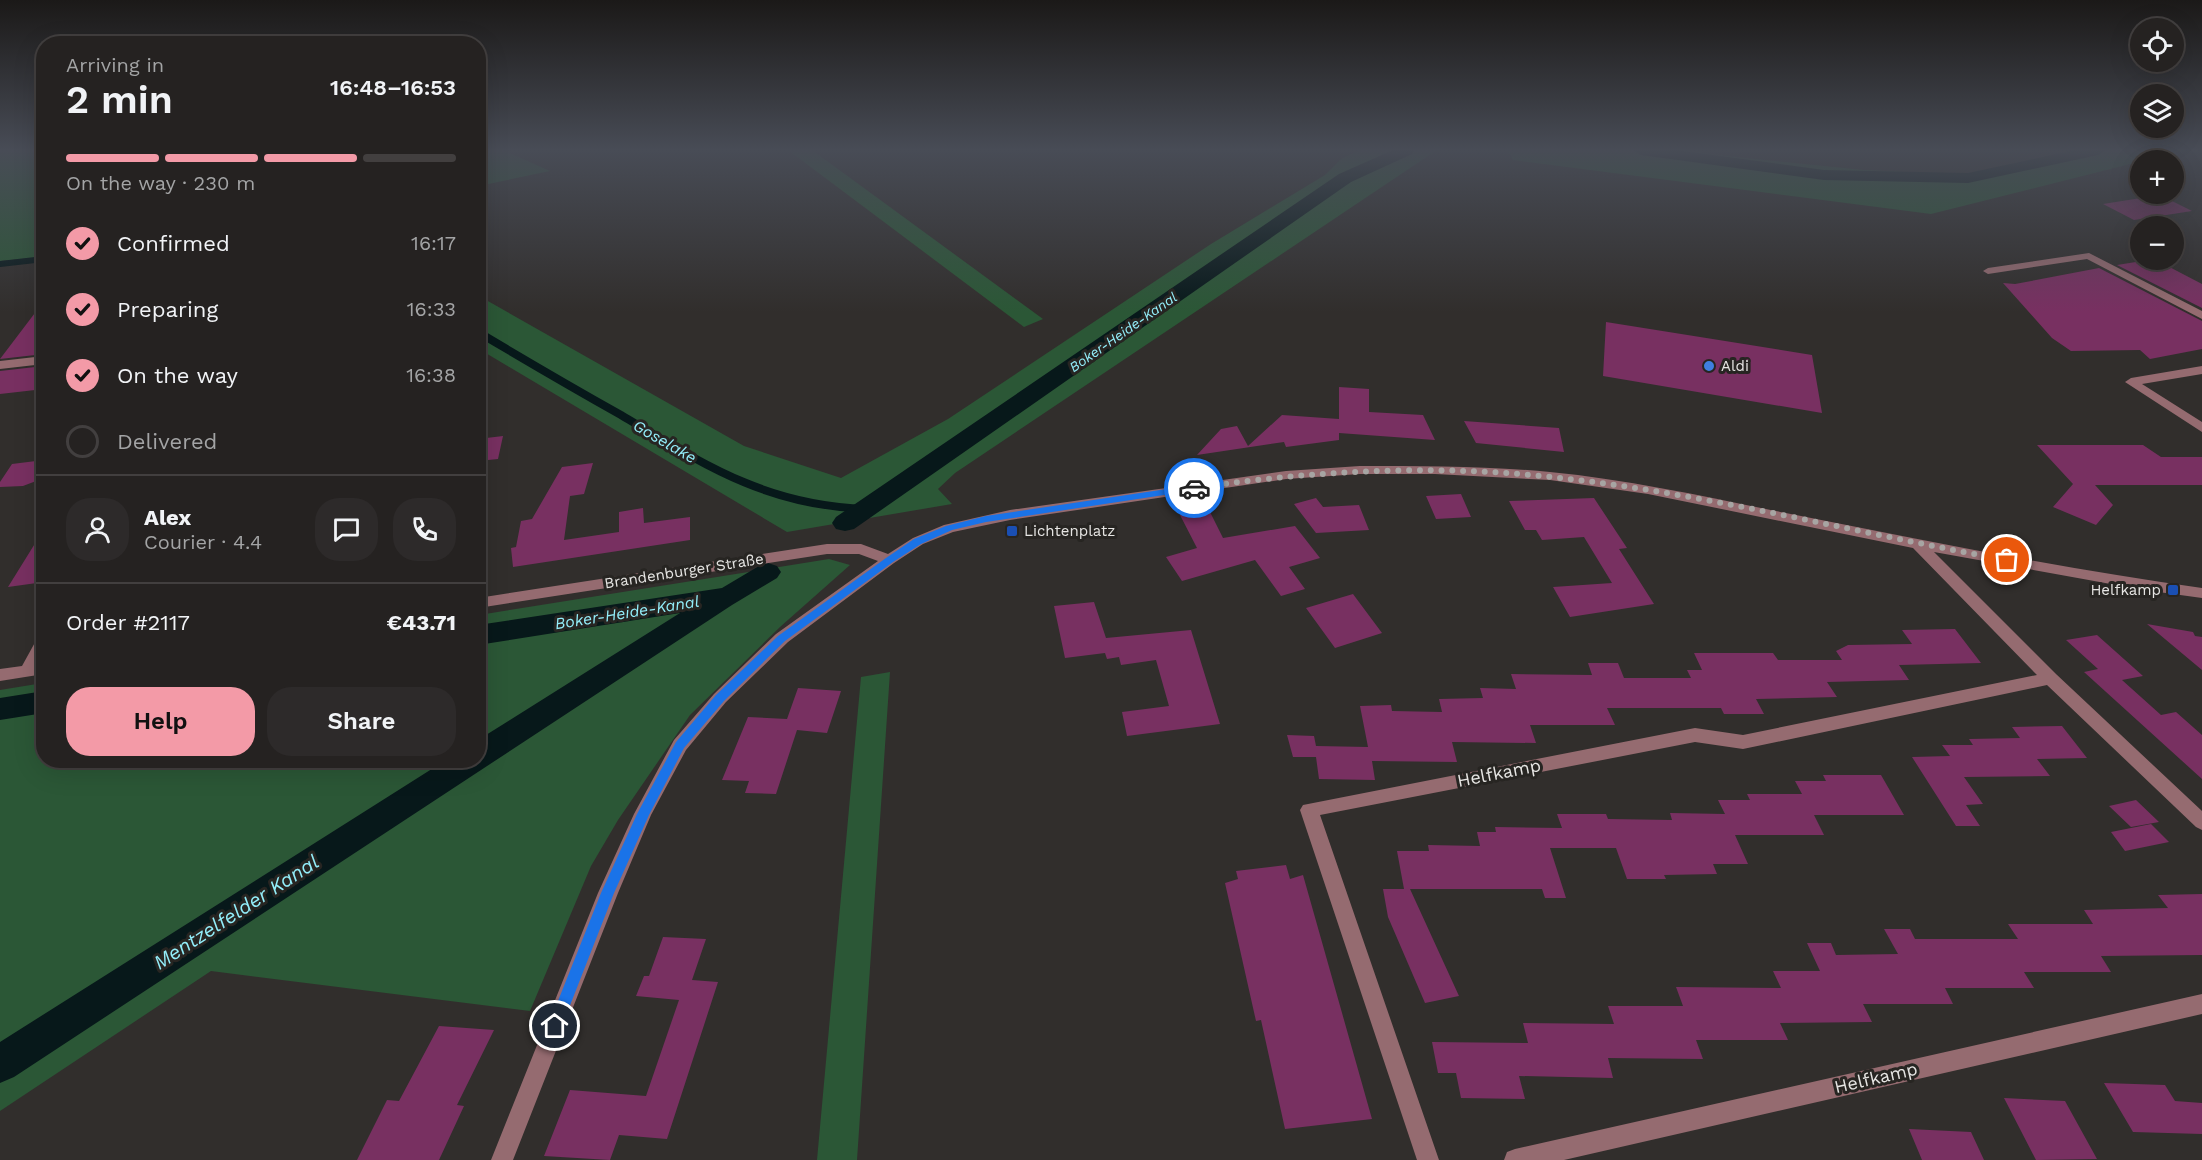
<!DOCTYPE html>
<meta charset="utf-8">
<style>
body{margin:0;font-family:"Work Sans",sans-serif;background:#2d2a2a;color:#f1f3f6;height:100vh;display:flex;flex-direction:column;font-size:22px;white-space:nowrap}
*{box-sizing:border-box;margin:0}
p{font-size:20px;color:#a3a4a5}
.icon{flex:none;width:33px;height:33px;fill:none;stroke:currentColor;stroke-width:2;stroke-linecap:round;stroke-linejoin:round}
.map{position:relative;flex:1;overflow:hidden}
.drawer{position:absolute;left:36px;top:36px;width:450px;height:732px;display:flex;flex-direction:column;background:#252221;border-radius:24px;box-shadow:0 6px 24px #0002,0 0 0 2px #423f3f}
.drawer>*{flex:none}
.buttons{position:absolute;left:2130px;top:18px;display:grid;gap:12px}
.buttons a{display:grid;place-items:center;width:54px;height:54px;border-radius:50%;background:#252221;box-shadow:0 6px 24px #0002,0 0 0 2px #423f3f;font-size:30px}
.pin{position:absolute;display:grid;place-items:center;width:51px;height:51px;color:#fff;margin:-26px;border:3px solid #fff;border-radius:50%;box-shadow:0 2px 6px #0007}
.courier{position:absolute;display:grid;place-items:center;width:60px;height:60px;margin:-30px;border:4px solid #1a73e8;border-radius:50%;background:#fff;color:#222;box-shadow:0 2px 8px #0007}
.summary em{font-style:normal;font-weight:600}
.summary div{display:flex;flex-direction:column-reverse}
.summary{display:flex;align-items:center;justify-content:space-between;height:102px;padding:0 30px}
h1{font-size:39px;font-weight:600;line-height:45px}
.bar{display:grid;grid-template-columns:repeat(4,1fr);gap:9px 6px;align-content:center;height:72px;padding:0 30px}
.bar i{height:8px;border-radius:4px;background:#423f3f}
.bar .on{background:#f39aa7}
.bar p{grid-column:span 4}
.line{display:flex;align-items:center;gap:15px;padding:0 30px;border-top:2px solid #423f3f}
.line div{flex:1}
.round{display:grid;place-items:center;flex:none;width:63px;height:63px;border-radius:24px;background:#2d2a2a}
ol{padding:0 30px;list-style:none}
li{display:flex;align-items:center;gap:18px;height:66px}
li p{margin-inline-start:auto}
li .icon{padding:6px;border-radius:50%;background:#f39aa7;color:#111;stroke-width:4}
li:last-child{color:#a3a4a5}
li i{width:33px;height:33px;border:3px solid #423f3f;border-radius:50%}
.button{display:flex;gap:12px;margin-top:auto;padding:12px 30px}
.button a{flex:1;height:69px;border-radius:24px;background:#f39aa7;color:#111;font-size:24px;font-weight:600;line-height:69px;text-align:center}
.button a+a{background:#2d2a2a;color:#f1f3f6}
.map>svg:first-child{display:block}
.green{fill:#2b5736}
.lines{fill:none;stroke-linecap:round;stroke-linejoin:round}
.stream-far1{stroke:#07181a;stroke-width:6}
.stream{stroke:#07181a;stroke-width:8}
.canal{fill:#07181a;fill-rule:evenodd}
.building{fill:#783061}
.minor{fill:#956b70;fill-rule:evenodd}
.route{fill:#1a73e8}
.done{stroke:#a7a5a3;stroke-width:6;stroke-dasharray:0 10.8}
.shop-dot{fill:#3f7fe0;stroke:#272522;stroke-width:2}
.transit-dot{fill:#1a4fb4;stroke:#272522;stroke-width:2}
.labels{text-anchor:middle;stroke-width:6;stroke-linejoin:round;paint-order:stroke}
.far-water-label{font-size:14px;font-style:italic;fill:#93eefa;stroke:#272522}
.poi-label{font-size:15px;fill:#e6e5e3;stroke:#272522;text-anchor:start}
.street-label{font-size:15px;fill:#e6e5e3;stroke:#272522}
.water-label{font-size:16px;font-style:italic;fill:#93eefa;stroke:#272522}
.near-street-label{font-size:18px;fill:#e6e5e3;stroke:#272522}
.near-water-label{font-size:20px;font-style:italic;fill:#93eefa;stroke:#272522}
</style>
<div class="map">
<svg width="2202" height="1160" viewBox="0 0 2202 1160">
<rect width="100%" height="100%" fill="#312e2c"/>
<path class="green" d="M0 150H43V257L0 261Z
M478 150H503L550 171 479 186Z
M788 150H812L1043 319 1024 327Z
M1359 150H1437L955 473 938 489 952 504 787 532 479 349V296L744 446 841 478 948 419 1211 244 1325 175 1341 159Z
M1508 150H1687L1717 155 1864 170 1967 175 2076 150H2186L1931 214 1513 160Z
M829 559 850 565 780 627 690 715 618 820 591 866 530 1011 211 971 0 1111V690L43 683 44 760H478L479 615Z
M890 672 857 1160H817L861 677Z"/>
<g class="lines">
<path class="stream-far1" d="M0 264 44 259"/>
<path class="stream" d="M478 332C525 360 573 388 621 415 705 465 765 505 866 509"/>
<path class="canal" d="M1393 150H1414L1412 154 1351 182 854 529 845 531 836 529 832 523 836 517 1339 174Z
M1633 150H1675L1824 170 1968 173 2076 150H2106L2098 155 1968 183 1824 180 1641 155Z
M768 563 777 566 781 572 777 578 732 605 14 1077 0 1083V1042L446 760H478V740L680 613 478 645V625L722 588 759 566Z
M44 691V713L0 720V698Z"/>
</g>
<path class="building" d="M2160 195 2192 211 2134 220 2103 204Z
M2148 260H2156L2202 284V308L2117 265Z
M2099 268 2202 321V349L2150 359 2140 350 2071 351 2052 338 2003 283 2015 284Z
M44 301V354L0 359Z
M1606 322 1812 355 1822 413 1603 376Z
M44 366V389L0 394V371Z
M1339 387 1369 389V412L1423 415 1435 440 1339 433V440L1286 447 1284 442 1197 455 1221 429 1237 426 1248 446 1282 415 1339 419Z
M1464 421 1559 428 1564 452 1476 443Z
M503 436 498 459 478 461V439Z
M2037 445H2143L2161 457H2202V485H2095L2113 505 2096 525 2053 507 2073 484Z
M44 460V478L23 486 0 487V482L12 464Z
M593 463 584 494 570 496 564 540 619 532V512L643 508 644 523 690 517V540L513 567 511 548 516 547 521 521 532 519 562 467Z
M1461 494 1471 517 1436 519 1426 496Z
M1316 498 1323 507 1359 505 1369 530 1316 533 1294 504Z
M1594 498 1627 548 1619 549 1654 604 1570 617 1553 587 1612 583 1584 537 1542 540 1536 530H1525L1509 501Z
M1209 510 1223 538 1295 526 1320 558 1289 567 1305 589 1281 596 1255 560 1182 581 1166 557 1197 548 1180 515Z
M44 529V582L8 587Z
M1353 594 1382 633 1335 648 1306 608Z
M1094 602 1106 638 1191 630 1220 724 1127 736 1122 712 1169 706 1156 660 1121 665 1119 657 1107 659 1105 653 1065 658 1054 606Z
M2147 624 2193 632 2195 636 2202 637V670Z
M1955 629 1981 663 1899 665 1909 680 1827 682 1837 697 1756 699 1764 714H1724L1721 708H1607L1615 725H1530L1536 743 1452 742 1457 762 1372 761 1375 780 1319 779 1316 757H1293L1287 735 1314 736 1316 746 1368 747 1360 706 1391 705 1392 711 1442 712 1439 699 1483 698 1480 688 1516 689 1511 674 1592 675 1588 663H1618L1624 678H1691L1687 670H1702L1694 653H1773L1778 660H1842L1836 651 1848 645 1912 644 1902 630Z
M2097 635 2143 676 2122 680 2161 715 2176 712 2202 735V779L2084 672 2098 669 2066 640Z
M798 688 841 691 827 733 797 730 776 794 745 793 749 781 722 780 748 717 787 719Z
M2062 726 2087 758 2037 759 2050 776 1964 777 1983 804 1966 805 1980 826H1956L1912 757 1950 756 1942 745H1973L1969 739 2020 738 2012 727Z
M1823 775H1881L1904 815H1814L1824 835H1735L1748 864H1713L1717 874 1664 875 1666 879H1627L1616 848H1550L1566 898H1545L1542 889H1410L1459 996 1425 1003 1388 917 1383 889H1404L1397 851H1429L1428 845 1480 846 1477 832H1496L1495 827 1562 828 1557 814H1606L1608 819 1672 820 1670 813 1725 814 1718 800H1750L1747 794H1802L1795 781H1826Z
M2136 800 2159 822 2131 827 2109 806Z
M2151 824 2169 842 2125 851 2111 832Z
M1286 865 1290 879 1303 875 1372 1119 1285 1129 1261 1020 1256 1021 1225 883 1238 879 1236 871Z
M2202 894V955L2101 956 2111 972H2024L2034 988H1945L1953 1004H1863L1872 1022 1780 1023 1788 1040H1696L1703 1059 1608 1058 1613 1078 1519 1076 1525 1099 1461 1098 1456 1073H1438L1432 1042 1528 1043 1523 1023 1614 1024 1608 1006H1683L1676 987 1781 988 1773 971H1820L1807 943H1831L1836 955 1898 954 1884 929H1910L1915 939H2018L2008 924H2093L2084 910 2168 908 2158 895Z
M663 937 706 939 692 980 718 982 667 1139 619 1135 610 1160 544 1156 570 1090 646 1096 679 1000 636 996 644 976H649Z
M439 1026 494 1030 457 1105 464 1106 439 1160H357L387 1100 399 1101Z
M2104 1083 2165 1085 2175 1101 2202 1103V1134L2133 1132Z
M2004 1098 2065 1101 2097 1159 2036 1160Z
M1909 1129 1971 1132 1984 1160H1922Z"/>
<g class="lines">
<path class="minor" d="M2089 253 2202 311V319L2087 259 1988 274 1983 271 1988 268Z
M44 356V364L0 369V361Z
M2202 366V374L2142 384 2202 422V432L2125 382 2131 378Z
M1360 466C1423 466 1487 466 1550 472 1633 480 1715 499 1796 515 1931 542 2066 569 2202 588V598L2144 590 1934 552 2056 674 2202 811V830L2196 827 2047 685 1743 749 1695 742 1320 815 1439 1160H1417L1300 810 1303 805 1695 728 1743 735 2037 675 1913 548 1648 494 1550 480 1435 474H1360L1286 479 1010 520 953 532 923 544 894 563 788 642 726 702 686 750 651 815 618 893 513 1160H491L598 893 634 814 674 740 714 694 776 634 878 561 859 554H827L478 608V598L827 544H861L888 554 913 538 944 525 1010 510 1286 471Z
M44 635V656L40 663 44 662V674L0 681V669L22 666 38 637Z
M2202 994V1014L1564 1160H1504L1507 1152 1515 1149Z"/>
</g>
<linearGradient id="sky" x2="0" y2="1"><stop stop-color="#1b1918"/><stop offset="0.48" stop-color="#484c56"/><stop offset="1" stop-color="#484c56" stop-opacity="0"/></linearGradient>
<rect width="2202" height="312" fill="url(#sky)"/>
<path class="route" d="M1194 485 1198 488 1197 490 986 522 952 530 921 544 893 562 785 641 724 701 684 748 649 815 614 893 560 1031 555 1033 550 1031 548 1026 601 893 637 814 676 742 716 695 778 636 886 558 914 539 946 526 986 516Z"/>
<g class="lines">
<path class="done" d="M1194 488C1312 471 1432 464 1551 477 1705 493 1855 533 2007 560"/>
</g>
<circle class="shop-dot" cx="1709" cy="366" r="6"/>
<g class="transit-dot">
<rect x="1006" y="525" width="12" height="12" rx="3"/>
<rect x="2167" y="584" width="12" height="12" rx="3"/>
</g>
<g class="labels">
<g class="far-water-label">
<text transform="translate(1123 332) rotate(-35)" y="5">Boker-Heide-Kanal</text>
</g>
<g class="poi-label">
<text x="1721" y="371">Aldi</text>
<text x="1024" y="536">Lichtenplatz</text>
<text x="2161" y="595" text-anchor="end">Helfkamp</text>
</g>
<g class="street-label">
<text transform="translate(684 571) rotate(-9)" y="5">Brandenburger Straße</text>
</g>
<g class="water-label">
<text transform="translate(665 441) rotate(30)" y="6">Goselake</text>
<text transform="translate(627 612) rotate(-9)" y="6">Boker-Heide-Kanal</text>
</g>
<g class="near-street-label">
<text transform="translate(1499 773) rotate(-11)" y="6">Helfkamp</text>
<text transform="translate(1876 1078) rotate(-13)" y="6">Helfkamp</text>
</g>
<g class="near-water-label">
<text transform="translate(236 912) rotate(-33)" y="7">Mentzelfelder Kanal</text>
</g>
</g>
</svg>
<div class="buttons">
<a><svg class="icon" aria-label="locate" viewBox="0 0 24 24"><circle cx="12" cy="12" r="6"/><path d="M12 2v4M12 18v4M2 12h4M18 12h4"/></svg></a>
<a><svg class="icon" aria-label="layers" viewBox="0 0 24 24"><path d="M12 4l9 5-9 5-9-5zM3 14l9 5 9-5"/></svg></a>
<a>+</a>
<a>−</a>
</div>
<div class="pin" style="left:2007px;top:560px;background:#ea580c"><svg class="icon" aria-label="bag" viewBox="0 0 24 24"><path d="M5 8h14l-1 12H6zM9 8a3 3 0 0 1 6 0"/></svg></div>
<div class="pin" style="left:555px;top:1026px;background:#1f2937"><svg class="icon" aria-label="home" viewBox="0 0 24 24"><path d="M3 11l9-7 9 7M6 9v11h12V9"/></svg></div>
<div class="courier" style="left:1194px;top:488px"><svg class="icon" aria-label="car" viewBox="0 0 24 24"><path d="M5 17H2v-5l4-1 3-4h7l3 4 3 1v5h-3M9 17h6M6 11h13"/><circle cx="7" cy="17" r="2"/><circle cx="17" cy="17" r="2"/></svg></div>
<section class="drawer">
<div class="summary"><div><h1>2 min</h1><p>Arriving in</p></div><em>16:48–16:53</em></div>
<div class="bar"><i class="on"></i><i class="on"></i><i class="on"></i><i></i><p>On the way · 230 m</p></div>
<ol>
<li><svg class="icon" aria-label="check" viewBox="0 0 24 24"><path d="M5 12l5 5 9-10"/></svg>Confirmed<p>16:17</p></li>
<li><svg class="icon" aria-label="check" viewBox="0 0 24 24"><path d="M5 12l5 5 9-10"/></svg>Preparing<p>16:33</p></li>
<li><svg class="icon" aria-label="check" viewBox="0 0 24 24"><path d="M5 12l5 5 9-10"/></svg>On the way<p>16:38</p></li>
<li><i></i>Delivered</li>
</ol>
<div class="line" style="height:108px"><a class="round"><svg class="icon" aria-label="person" viewBox="0 0 24 24"><circle cx="12" cy="8" r="4"/><path d="M4 21q1-7 8-7t8 7"/></svg></a><div><b>Alex</b><p>Courier · 4.4</p></div><a class="round"><svg class="icon" aria-label="chat" viewBox="0 0 24 24"><path d="M4 5h16v11H9l-5 4z"/></svg></a><a class="round"><svg class="icon" aria-label="phone" viewBox="0 0 24 24"><path d="M5 4h4l2 5-3 2q2 4 5 5l2-3 5 2v4C11 20 4 13 5 4z"/></svg></a></div>
<div class="line" style="height:78px"><div>Order #2117</div><b>€43.71</b></div>
<div class="button"><a>Help</a><a>Share</a></div>
</section>
</div>
